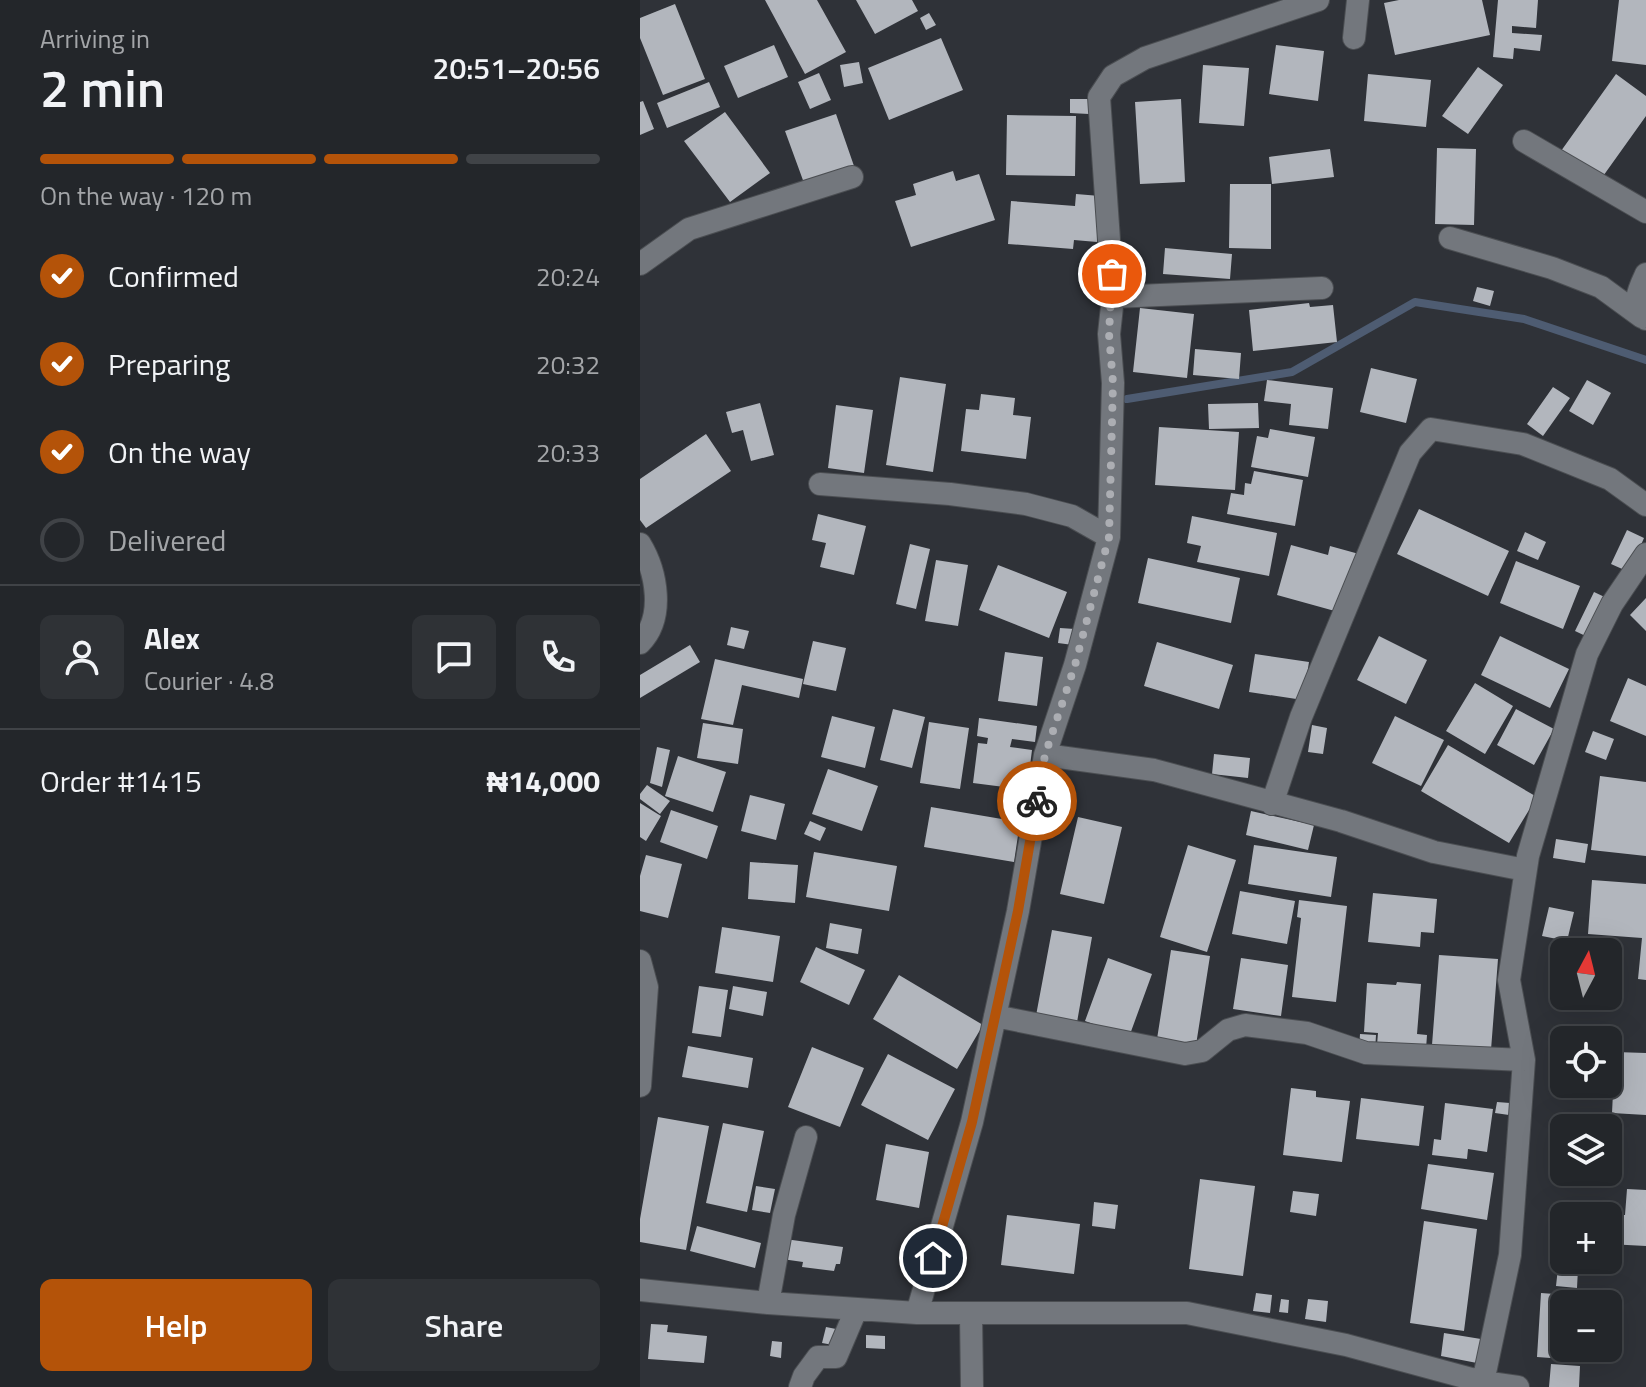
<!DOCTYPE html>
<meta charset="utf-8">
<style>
body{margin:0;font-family:"Titillium Web",sans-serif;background:#2f3236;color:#f1f3f6;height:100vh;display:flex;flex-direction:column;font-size:30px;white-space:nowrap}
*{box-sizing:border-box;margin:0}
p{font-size:26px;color:#a3a5a8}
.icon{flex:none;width:44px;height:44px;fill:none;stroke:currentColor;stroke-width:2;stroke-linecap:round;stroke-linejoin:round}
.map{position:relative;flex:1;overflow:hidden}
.details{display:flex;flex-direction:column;background:#23262a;width:640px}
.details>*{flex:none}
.needle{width:52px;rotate:7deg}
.buttons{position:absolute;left:910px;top:938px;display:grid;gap:16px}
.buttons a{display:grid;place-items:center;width:72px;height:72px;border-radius:12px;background:#23262a;box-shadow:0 8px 32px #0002,0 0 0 2px #404347;font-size:40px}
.pin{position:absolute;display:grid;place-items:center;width:68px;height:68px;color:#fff;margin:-34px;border:4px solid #fff;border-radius:50%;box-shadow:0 2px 8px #0007}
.courier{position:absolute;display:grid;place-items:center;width:80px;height:80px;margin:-40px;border:6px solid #b45309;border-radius:50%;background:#fff;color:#222;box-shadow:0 2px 10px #0007}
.headline em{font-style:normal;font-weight:600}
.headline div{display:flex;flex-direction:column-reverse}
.headline{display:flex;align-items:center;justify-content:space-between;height:136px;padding:0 40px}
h1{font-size:52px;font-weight:600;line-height:60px}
.bar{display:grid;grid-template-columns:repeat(4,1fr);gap:12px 8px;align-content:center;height:96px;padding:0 40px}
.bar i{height:10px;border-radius:6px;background:#404347}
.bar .on{background:#b45309}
.bar p{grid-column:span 4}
.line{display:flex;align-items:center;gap:20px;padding:0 40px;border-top:2px solid #404347}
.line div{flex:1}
.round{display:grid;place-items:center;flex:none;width:84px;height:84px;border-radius:12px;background:#2f3236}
ol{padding:0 40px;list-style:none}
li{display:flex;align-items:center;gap:24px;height:88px}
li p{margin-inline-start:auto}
li .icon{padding:8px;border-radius:50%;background:#b45309;color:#fff;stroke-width:4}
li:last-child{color:#a3a5a8}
li i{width:44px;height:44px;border:4px solid #404347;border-radius:50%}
.action{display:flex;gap:16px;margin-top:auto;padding:16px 40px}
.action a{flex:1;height:92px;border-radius:12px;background:#b45309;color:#fff;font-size:32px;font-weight:600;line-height:92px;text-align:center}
.action a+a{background:#2f3236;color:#f1f3f6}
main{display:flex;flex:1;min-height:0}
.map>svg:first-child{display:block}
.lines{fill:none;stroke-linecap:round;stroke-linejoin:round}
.stream{stroke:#4e5c72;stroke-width:8}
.building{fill:#b2b6bd}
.minor-casing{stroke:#4b4e52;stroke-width:24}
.minor{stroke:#73777d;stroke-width:22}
.done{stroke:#acaeb3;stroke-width:8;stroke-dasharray:0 14.4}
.route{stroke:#b45309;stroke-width:10}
</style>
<main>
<section class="details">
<div class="headline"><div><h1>2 min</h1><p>Arriving in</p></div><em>20:51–20:56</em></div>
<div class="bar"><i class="on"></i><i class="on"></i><i class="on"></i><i></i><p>On the way · 120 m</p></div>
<ol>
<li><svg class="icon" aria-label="check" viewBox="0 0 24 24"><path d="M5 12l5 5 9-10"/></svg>Confirmed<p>20:24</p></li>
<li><svg class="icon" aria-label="check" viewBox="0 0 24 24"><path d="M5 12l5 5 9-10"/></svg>Preparing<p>20:32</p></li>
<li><svg class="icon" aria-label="check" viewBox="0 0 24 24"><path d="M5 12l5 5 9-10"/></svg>On the way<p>20:33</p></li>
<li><i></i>Delivered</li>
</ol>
<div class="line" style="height:144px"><a class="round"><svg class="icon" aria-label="person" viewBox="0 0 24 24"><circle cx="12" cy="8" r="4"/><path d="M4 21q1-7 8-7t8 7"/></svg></a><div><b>Alex</b><p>Courier · 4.8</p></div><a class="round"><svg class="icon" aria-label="chat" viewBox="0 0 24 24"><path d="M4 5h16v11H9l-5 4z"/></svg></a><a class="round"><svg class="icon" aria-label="phone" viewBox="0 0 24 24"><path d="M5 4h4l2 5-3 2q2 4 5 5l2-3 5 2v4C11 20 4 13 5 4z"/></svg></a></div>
<div class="line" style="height:104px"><div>Order #1415</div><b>₦14,000</b></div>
<div class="action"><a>Help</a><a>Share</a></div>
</section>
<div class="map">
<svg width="1006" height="1387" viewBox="0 0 1006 1387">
<rect width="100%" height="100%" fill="#2f3238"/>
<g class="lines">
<path class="stream" d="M487 399 652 372 775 302 884 319 1006 360"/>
</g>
<path class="building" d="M125 0H177L206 52 165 74Z
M216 0H272L278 11 235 34Z
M759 0H842L850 35 755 55 744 3Z
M858 0H898L896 28 872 26V33L902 35 900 51 874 48 873 59 853 57Z
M979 0H1006V65L972 61Z
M35 4 65 79 23 95 0 38V18Z
M289 13 296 25 286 30 280 18Z
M301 38 323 90 249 120 228 68Z
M134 45 148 77 98 98 84 66Z
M636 45 684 51 678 101 629 94Z
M219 62 223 83 204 87 200 65Z
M563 65 609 68 604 126 559 123Z
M838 67 863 85 828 134 802 116Z
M179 73 191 100 170 109 158 82Z
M728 74 791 80 786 127 724 121Z
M976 74 1006 96V116L961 179 921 151Z
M69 82 80 107 27 128 17 103Z
M430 99H449V114L430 113Z
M541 99 545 182 500 184 495 102Z
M3 101 14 129 0 135V102Z
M85 112 130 173 90 202 44 141Z
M196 114 214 166 164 183 145 131Z
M367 115 436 116 435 176 366 175Z
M797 148 836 149 834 225 795 224Z
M690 149 694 177 632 184 629 157Z
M313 171 316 181 339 174 355 220 271 247 255 201 276 195 273 184Z
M590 184H631V249L589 248Z
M436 194 460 196 457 242 434 240 433 249 368 244 371 201 435 206Z
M525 248 592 254 590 279 523 274Z
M837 287 854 291 850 306 833 301Z
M669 303 670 307 693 305 697 342 613 351 609 310Z
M500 308 554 314 547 378 493 372Z
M555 349 601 353 599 379 553 375Z
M731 368 777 379 766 423 720 412Z
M260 377 306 384 293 472 246 465Z
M627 380 693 388 688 429 649 425 651 404 624 401Z
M947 380 971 393 953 425 929 411Z
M913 387 930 398 903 436 887 424Z
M341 394 375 398 373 415 391 417 386 459 321 451 326 409 339 410Z
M120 403 134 455 111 461 103 430 92 433 86 412Z
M618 403 619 428 569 429 568 404Z
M196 405 233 410 224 473 188 468Z
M519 427 599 432 595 490 515 485Z
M630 429 675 437 668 477 611 467 617 436 628 438Z
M66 434 91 471 6 528 0 520V479Z
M614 471 663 480 655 526 587 514 591 493 604 495 605 483 611 484Z
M779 509 869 551 848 596 757 554Z
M178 514 226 526 214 575 180 567 186 543 172 540Z
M552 516 637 533 629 576 557 562 561 546 547 543Z
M987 530 1004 538 989 572 971 564Z
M885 532 906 542 898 560 877 551Z
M270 544 290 549 276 609 256 604Z
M651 545 688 555 690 546 719 554 702 613 637 595Z
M508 558 600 578 591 623 498 603Z
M296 560 328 565 318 626 285 621Z
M876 561 940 586 923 629 860 603Z
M358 565 427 592 409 638 339 610Z
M954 592 971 600 952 639 935 631Z
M1006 598V631L990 615Z
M91 627 109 631 104 649 87 645Z
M420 628 435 629 433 645 418 643Z
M739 636 787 660 766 704 717 680Z
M860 636 929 669 910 708 841 675Z
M173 641 206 648 196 691 163 684Z
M517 642 593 665 579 709 504 686Z
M50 645 60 662 0 698V675Z
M365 652 403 657 397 706 358 701Z
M615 654 669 662 663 700 609 692Z
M75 659 163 679 159 698 102 685 93 725 61 719Z
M988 678 1006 686V736L970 721Z
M835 683 873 706 845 754 806 731Z
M253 709 285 717 272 768 240 760Z
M876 709 914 729 894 765 857 745Z
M192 716 235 727 225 768 181 757Z
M755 716 804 740 781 786 732 763Z
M339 718 397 726 395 742 372 739 370 747 392 750 387 790 333 783 338 743 347 744 348 738 337 736Z
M289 722 329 728 320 789 280 783Z
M63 723 103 729 98 764 57 758Z
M672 725 687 728 683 754 668 752Z
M953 731 974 739 966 760 945 752Z
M808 745 897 797 869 843 781 791Z
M17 747 30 750 22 787 10 783Z
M574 754 610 758 608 778 572 774Z
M38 756 86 772 73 812 25 796Z
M188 769 238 786 222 831 172 814Z
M960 776 1006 782V856L951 850Z
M7 785 30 801 20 814 0 799V794Z
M110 795 145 804 136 840 101 831Z
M0 803 21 816 6 841 0 837Z
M291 807 380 822 374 862 284 847Z
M31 810 78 826 67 859 20 842Z
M611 811 674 825 668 850 606 835Z
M438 817 482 827 464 904 420 894Z
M170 821 186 828 180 841 164 834Z
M916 839 948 844 945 863 913 858Z
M548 845 596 860 567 952 520 937Z
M614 845 697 857 691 897 608 884Z
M174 852 257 866 249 911 166 897Z
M6 855 42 864 28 918 0 911V876Z
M110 862 158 865 155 903 108 899Z
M952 880 1006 884V980L998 979 1002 938 948 934Z
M600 891 655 901 647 944 592 934Z
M733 893 797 899 794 933 781 932 780 947 728 942Z
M659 900 707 906 696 1002 652 997 661 918 657 917Z
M909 907 934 912 927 941 902 936Z
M190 923 222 929 218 954 186 948Z
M82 927 140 936 133 982 75 973Z
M412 930 452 937 436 1028 395 1021Z
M176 947 225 970 209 1005 160 982Z
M531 950 570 956 556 1045 517 1039Z
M799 955 858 959 851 1050 792 1045Z
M468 958 512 974 489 1037 445 1021Z
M601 958 648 965 641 1016 593 1009Z
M259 975 343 1025 317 1069 233 1019Z
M757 982 781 984 777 1034 787 1035 786 1049 737 1045 738 1033 724 1032 727 983 756 985Z
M59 986 88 990 81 1037 52 1033Z
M93 986 127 992 123 1016 89 1009Z
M720 1034 736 1035 735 1051 719 1050Z
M48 1046 113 1058 108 1088 42 1077Z
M172 1047 224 1068 200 1127 148 1107Z
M975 1052 1006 1053V1115L972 1113Z
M248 1054 315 1089 288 1140 221 1105Z
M651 1088 676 1091V1097L710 1101 702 1162 643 1155Z
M721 1098 784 1106 779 1146 716 1139Z
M857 1102 870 1103 869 1115 855 1113Z
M805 1103 853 1109 847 1152 828 1149 827 1159 792 1155 794 1139 801 1140Z
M18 1117 69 1126 46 1250 0 1242V1219Z
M83 1123 124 1131 107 1212 66 1203Z
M246 1144 289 1152 279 1208 236 1200Z
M788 1164 854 1173 847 1220 781 1209Z
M560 1179 615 1186 603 1276 549 1269Z
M116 1186 135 1189 130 1213 112 1210Z
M987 1189 1006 1190V1246L968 1244V1214L985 1215Z
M653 1191 679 1194 676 1216 650 1212Z
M454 1202 478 1205 475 1229 452 1226Z
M914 1210 963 1214V1216H924V1241L912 1240Z
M367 1215 440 1224 434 1274 361 1265Z
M784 1221 837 1229 824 1331 770 1323Z
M57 1226 121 1243 115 1268 50 1251Z
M145 1239 203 1247 200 1264H196L194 1271 162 1267 163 1262 142 1259Z
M918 1268 938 1269 937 1288 916 1286Z
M616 1293 632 1295 630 1313 613 1311Z
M901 1293 942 1296V1304H924V1348H939L938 1360 897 1357Z
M641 1299 649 1300 648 1313 639 1312Z
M668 1299 688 1301 686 1322 665 1319Z
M11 1324 28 1325 27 1332 67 1336 64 1363 8 1359Z
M186 1327 196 1329 199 1346 182 1343Z
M804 1333 841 1339 837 1363 801 1356Z
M226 1335 245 1336V1349L226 1348Z
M132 1341 142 1342 141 1358 130 1356Z
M911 1364 940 1366 939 1387H909Z"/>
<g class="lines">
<defs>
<path id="minor" d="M714 38 718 0
M884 141 1006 212
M810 238 912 268 961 287 1002 317
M0 264 49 229 212 177
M473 297 682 288
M1006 319C991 304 998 291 1006 274
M180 484 310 494 386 504 432 516 469 537
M0 544C17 572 25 618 0 643
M405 755 514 770 701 821 794 852 885 870
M632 804 661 717 770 453 791 429 883 444 970 479 1006 505
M0 961 7 987 0 1086
M355 1016 545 1054 562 1051 588 1030 605 1025 667 1033 726 1053 884 1060
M0 1290 128 1303 277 1313H547L706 1345 843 1382 878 1387
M128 1303 144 1215 166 1137
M277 1313 332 1122 378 911 405 755 435 665 469 537 473 383 469 334 473 297 459 97 473 76 505 58 678 0
M331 1315 332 1387
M843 1382 870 1255 884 1060 869 980 888 856 947 654 972 604 1006 554
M160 1387 164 1376 178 1357H196L216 1310"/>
</defs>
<use href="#minor" class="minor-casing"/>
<use href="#minor" class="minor"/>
</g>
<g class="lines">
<path class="done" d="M397 801 405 755 435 665 469 537 473 383 469 334 472 274"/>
<path class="route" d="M293 1258 332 1122 378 911 397 801"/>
</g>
</svg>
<div class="buttons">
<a><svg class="needle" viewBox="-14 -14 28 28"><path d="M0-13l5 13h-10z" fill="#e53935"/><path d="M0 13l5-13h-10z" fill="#a3a5a8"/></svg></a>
<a><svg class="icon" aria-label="locate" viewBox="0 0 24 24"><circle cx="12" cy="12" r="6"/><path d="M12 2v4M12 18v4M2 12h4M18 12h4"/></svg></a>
<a><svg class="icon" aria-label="layers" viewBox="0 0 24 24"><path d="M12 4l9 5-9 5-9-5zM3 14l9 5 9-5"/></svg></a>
<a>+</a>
<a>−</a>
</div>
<div class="pin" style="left:472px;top:274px;background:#ea580c"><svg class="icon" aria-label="bag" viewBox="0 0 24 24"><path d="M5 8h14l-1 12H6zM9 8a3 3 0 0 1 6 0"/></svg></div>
<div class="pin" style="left:293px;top:1258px;background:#1f2937"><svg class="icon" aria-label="home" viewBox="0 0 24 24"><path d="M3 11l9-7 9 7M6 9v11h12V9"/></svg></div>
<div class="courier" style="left:397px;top:801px"><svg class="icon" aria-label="bike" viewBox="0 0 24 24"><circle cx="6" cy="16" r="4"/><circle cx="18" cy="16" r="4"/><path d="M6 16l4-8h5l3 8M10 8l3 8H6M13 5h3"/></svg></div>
</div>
</main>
